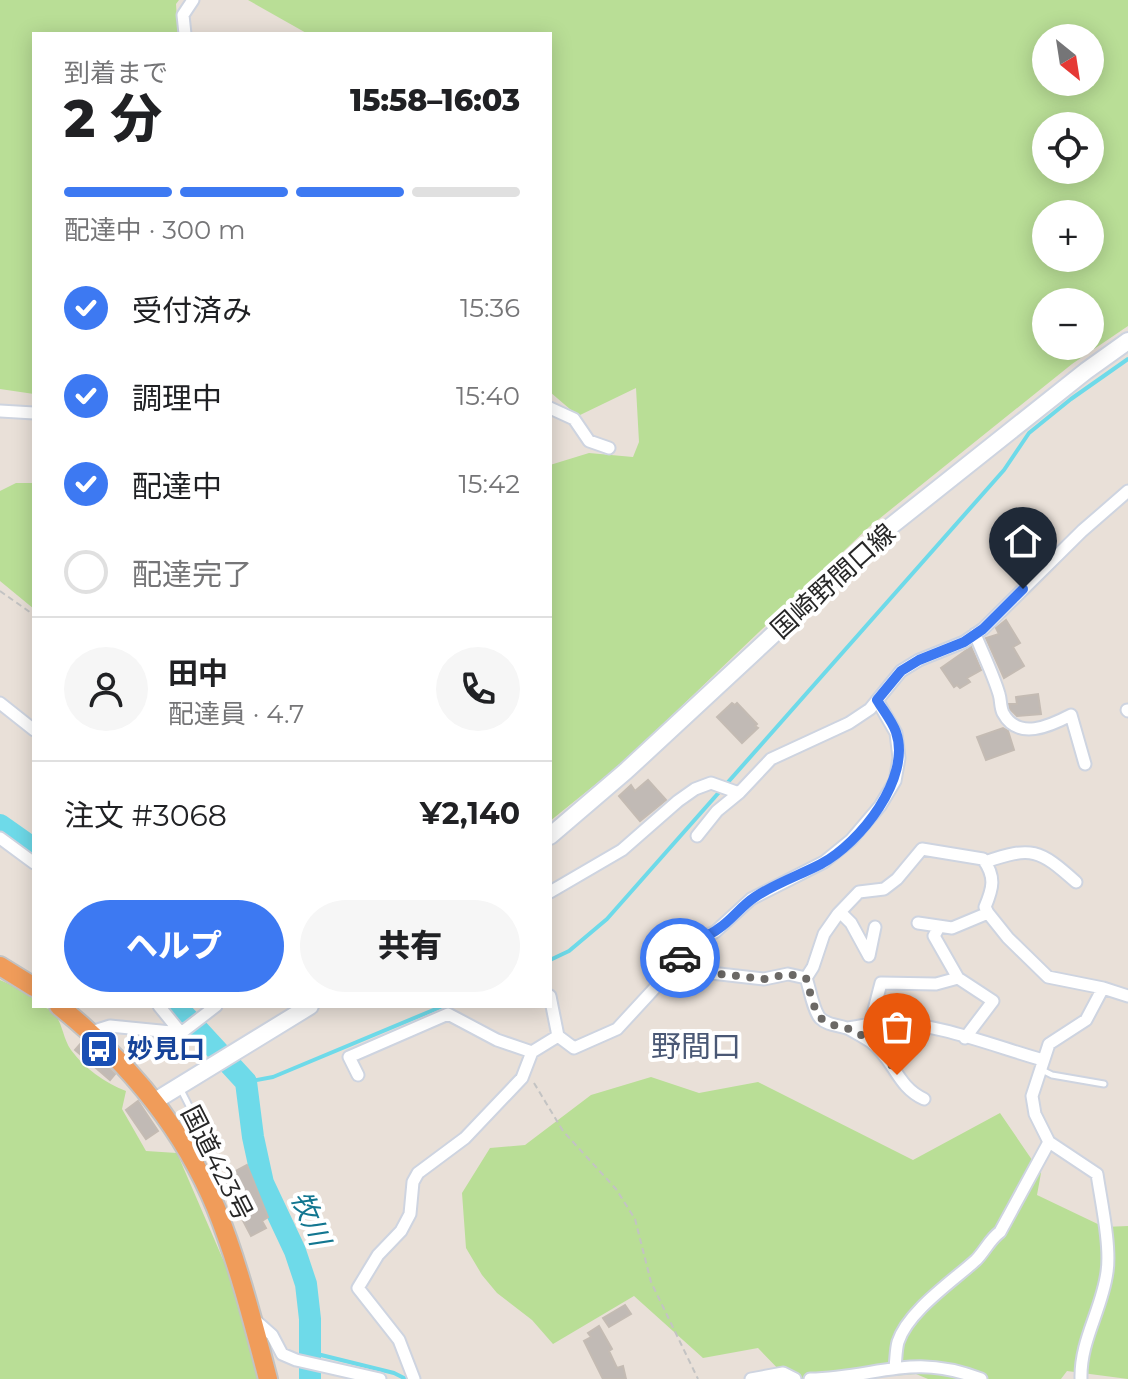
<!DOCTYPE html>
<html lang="ja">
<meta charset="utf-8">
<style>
body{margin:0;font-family:Montserrat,"Noto Sans JP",sans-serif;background:#f6f6f6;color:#202124;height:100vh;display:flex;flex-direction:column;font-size:30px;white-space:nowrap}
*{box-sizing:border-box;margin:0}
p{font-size:26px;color:#757577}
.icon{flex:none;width:44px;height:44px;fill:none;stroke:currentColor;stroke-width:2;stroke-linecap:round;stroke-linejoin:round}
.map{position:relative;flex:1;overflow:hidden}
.panel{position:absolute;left:32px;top:32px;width:520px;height:976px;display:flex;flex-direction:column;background:#fff;border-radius:0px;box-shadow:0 4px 20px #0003}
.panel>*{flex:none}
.needle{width:52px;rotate:150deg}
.tools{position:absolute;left:1032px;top:24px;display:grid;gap:16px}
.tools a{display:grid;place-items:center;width:72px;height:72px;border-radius:50%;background:#fff;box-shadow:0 4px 20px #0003;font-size:40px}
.pin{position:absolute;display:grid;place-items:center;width:68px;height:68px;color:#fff;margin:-82px -34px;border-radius:50% 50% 50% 0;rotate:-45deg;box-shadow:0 0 8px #0007}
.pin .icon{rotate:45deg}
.courier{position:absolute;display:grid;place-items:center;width:80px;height:80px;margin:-40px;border:6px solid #3d79f2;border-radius:50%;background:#fff;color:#222;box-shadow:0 2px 10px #0007}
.summary em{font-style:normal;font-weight:800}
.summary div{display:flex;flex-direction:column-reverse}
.summary{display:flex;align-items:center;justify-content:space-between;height:136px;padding:0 32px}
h1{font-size:52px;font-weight:800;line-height:60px}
.bar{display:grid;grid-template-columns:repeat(4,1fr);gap:12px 8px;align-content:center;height:96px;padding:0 32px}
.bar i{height:10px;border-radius:6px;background:#e0e0e0}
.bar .on{background:#3d79f2}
.bar p{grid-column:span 4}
.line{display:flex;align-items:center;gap:20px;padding:0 32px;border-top:2px solid #e0e0e0}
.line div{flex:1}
.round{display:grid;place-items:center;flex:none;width:84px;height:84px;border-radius:42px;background:#f6f6f6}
ol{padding:0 32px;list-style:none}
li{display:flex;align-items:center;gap:24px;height:88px}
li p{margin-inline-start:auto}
li .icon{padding:8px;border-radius:50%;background:#3d79f2;color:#fff;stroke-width:4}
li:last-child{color:#757577}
li i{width:44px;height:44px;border:4px solid #e0e0e0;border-radius:50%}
.button{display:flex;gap:16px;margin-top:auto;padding:16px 32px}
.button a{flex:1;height:92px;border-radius:48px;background:#3d79f2;color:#fff;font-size:32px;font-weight:800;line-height:92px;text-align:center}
.button a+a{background:#f6f6f6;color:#202124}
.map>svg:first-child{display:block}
.green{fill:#b9de96;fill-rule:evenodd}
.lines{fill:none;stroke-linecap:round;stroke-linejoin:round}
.stream{stroke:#6edae9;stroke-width:4}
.river{stroke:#6edae9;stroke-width:22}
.building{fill:#c1bab5;stroke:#c4bbb3;stroke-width:2}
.service-casing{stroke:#ced4e0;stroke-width:9}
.minor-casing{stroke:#ced4e0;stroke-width:15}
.secondary-casing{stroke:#ced4e0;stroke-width:20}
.trunk-casing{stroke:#c3c3c3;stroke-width:22}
.path{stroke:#c3c3c3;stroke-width:2;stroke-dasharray:6 4;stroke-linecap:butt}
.service{stroke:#fff;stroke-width:5}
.minor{stroke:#fff;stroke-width:11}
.secondary{stroke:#fff;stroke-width:16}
.trunk{stroke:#f09c5a;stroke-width:18}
.done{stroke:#6b6865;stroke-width:8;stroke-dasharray:0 14.4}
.route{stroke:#3d79f2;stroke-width:10}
.labels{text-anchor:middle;stroke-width:8;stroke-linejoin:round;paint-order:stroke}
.street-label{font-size:26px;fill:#272727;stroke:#fff}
.transit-label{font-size:26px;font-weight:bold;fill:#164399;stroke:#fff;text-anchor:start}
.water-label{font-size:28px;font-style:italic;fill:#127690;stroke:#fff}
.quarter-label{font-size:30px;fill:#4a5875;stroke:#fff}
</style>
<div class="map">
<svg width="1128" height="1379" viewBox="0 0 1128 1379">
<rect width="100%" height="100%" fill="#e9e0d8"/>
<path class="green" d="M0 0H179L176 4 178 34H34V394L0 389Z
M248 0H1128V326L1072 364 869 527 622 763 550 821V465L589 453 633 457 639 442 636 388 578 416 550 392V34H308ZM1046 38H1090V82H1046ZM1046 126H1090V170H1046ZM1046 214H1090V258H1046ZM1046 302H1090V346H1046Z
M16 483H34V609L0 581V491Z
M0 980 23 990 34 999V1006C64 1006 59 1033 71 1050 84 1068 105 1083 126 1091L122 1109 146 1151 177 1153 241 1301 262 1379H0Z
M651 1077 699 1093 758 1082 913 1160 1000 1113 1041 1173 1037 1195 1104 1227 1128 1226V1379L1067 1371 1061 1379H928L916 1374 855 1379H788L758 1348 703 1358 634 1296 553 1344 532 1320 497 1293 482 1275 466 1248 462 1193 490 1148 525 1145 591 1095Z"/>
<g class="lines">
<path class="stream" d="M550 960 569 951 607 919 1004 470 1029 433 1071 399 1128 359
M246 1082 273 1077 443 1006
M309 1352 394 1373 406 1379"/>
<path class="river" d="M0 825 34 849
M176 1006 246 1082 253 1137 263 1183 295 1251 306 1284 310 1319V1379"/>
</g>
<path class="building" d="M1006 620 1020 643 1013 647 1024 666 1004 678 986 638 999 634 996 628Z
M971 647 981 670 967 678 970 682 960 688 957 685 954 687 941 668Z
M1038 694 1041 714 1017 716 1010 709 1009 704H1017L1016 697Z
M732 703 735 705 737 703 757 724 755 726 758 728 742 743 717 717Z
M1003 728 1008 731 1014 750 986 760 977 737Z
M648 780 666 800 640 821 619 796 631 785 635 791Z
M82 1042 115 1074 110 1080 75 1050Z
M138 1101 158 1131 146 1139 126 1110Z
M247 1165 268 1217 262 1221 266 1228 251 1236 221 1179Z
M625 1305 631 1314 609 1327 603 1318Z
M599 1326 612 1349 609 1351 617 1368 623 1366 626 1379H603L584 1341 591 1337 588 1333Z"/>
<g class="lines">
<defs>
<path id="service" d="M1040 1069 1052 1075 1104 1084
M180 1088 211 1149"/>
<path id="minor" d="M185 34 183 15 193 0
M550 408 574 419 589 441 609 448
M0 411 34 413
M975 634C983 654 993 674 999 694 1001 700 1000 707 1003 713 1018 741 1050 726 1071 715L1085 764
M0 703 34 730
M1127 710 1128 711
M697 836 717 811 739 793 771 759 849 723 870 709 901 671 919 660 964 642 983 629 1082 531 1128 491
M0 838 34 863
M985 862C1032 846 1039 849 1076 882
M550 892 622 850 678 801 695 789 711 783 739 793
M840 912 851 923 869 956 875 927
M918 923 952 928 988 913 1008 938 1048 977 1103 988
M939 927 934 936 958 978 993 1001 965 1038
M676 969 764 979 788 974 806 978C810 989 813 1010 820 1018 828 1026 840 1025 849 1029 856 1033 864 1037 871 1042 894 1059 897 1087 924 1099
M806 978 813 967 824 934 838 914 859 892 884 889 897 879 922 849 983 859C996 877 993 888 985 907L988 913
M550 996 558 1036 574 1048 617 1029 664 978 676 969 681 952 693 941 715 932 751 899 824 862 851 840 880 806 895 781 899 758 896 733 877 700
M159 1006 181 1033
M870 1025 881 983 936 984 958 978
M848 1028C860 1026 873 1023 885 1023 933 1021 996 1047 1043 1060
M91 1032 110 1026 181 1033 216 1006
M358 1075 349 1057 448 1014 497 1040 532 1052
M254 1319 272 1335 282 1354 296 1360 380 1379
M895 1367C896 1359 896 1349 898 1342 908 1311 953 1281 976 1260 985 1251 990 1239 1000 1232L1049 1142
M414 1379 399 1340 358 1288 378 1255 401 1231 410 1214 413 1182 418 1173 465 1138 522 1078 532 1052 558 1036
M751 1379 783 1373 795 1379
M810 1379C877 1378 911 1352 981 1379
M1081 1379C1080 1340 1102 1310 1107 1272 1111 1246 1101 1201 1097 1174L1049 1142 1035 1114 1032 1096 1049 1044 1086 1020 1103 988 1128 996"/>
<path id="secondary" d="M550 836 626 771 886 530 1086 371 1128 341
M155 1101 310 1006"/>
<path id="trunk" d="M0 966 34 987
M59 1006C126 1060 183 1128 216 1208 238 1263 253 1322 268 1379"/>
</defs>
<use href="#service" class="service-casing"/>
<use href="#minor" class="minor-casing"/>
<use href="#secondary" class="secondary-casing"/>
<use href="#trunk" class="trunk-casing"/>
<path class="path" d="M0 591 34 615
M534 1083 563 1131 616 1189 635 1219 651 1282 698 1379"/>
<use href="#service" class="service"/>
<use href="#minor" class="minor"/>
<use href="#secondary" class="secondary"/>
<use href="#trunk" class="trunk"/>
</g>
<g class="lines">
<path class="done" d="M680 958 676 969 764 979 788 974 806 978C810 990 813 1011 822 1019 829 1026 838 1025 846 1028 869 1036 887 1054 897 1075"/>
<path class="route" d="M680 958C685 941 705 939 718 929 732 920 741 906 755 897 776 883 800 875 821 864 860 843 912 778 896 732 892 721 883 710 877 700L901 671 919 660 964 642 983 629 1023 589"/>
</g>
<defs>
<symbol id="bus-square" viewBox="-11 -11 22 22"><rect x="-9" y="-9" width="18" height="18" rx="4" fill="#1a4fb4" stroke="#fff"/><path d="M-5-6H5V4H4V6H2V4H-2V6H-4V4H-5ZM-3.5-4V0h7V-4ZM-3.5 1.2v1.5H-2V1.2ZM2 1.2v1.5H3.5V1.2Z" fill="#fff"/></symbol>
</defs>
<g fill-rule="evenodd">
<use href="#bus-square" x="77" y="1027" width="44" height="44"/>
</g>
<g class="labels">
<g class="street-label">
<text transform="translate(833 581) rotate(-42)" y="9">国崎野間口線</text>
<text transform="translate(217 1163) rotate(63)" y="9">国道423号</text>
</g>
<g class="transit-label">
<text x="127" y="1058">妙見口</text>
</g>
<g class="water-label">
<text transform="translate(311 1218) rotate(67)" y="10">牧川</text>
</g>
<g class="quarter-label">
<text x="696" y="1057">野間口</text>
</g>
</g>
</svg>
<div class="tools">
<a><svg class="needle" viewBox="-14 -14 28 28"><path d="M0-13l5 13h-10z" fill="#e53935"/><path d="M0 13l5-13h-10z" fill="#757577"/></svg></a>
<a><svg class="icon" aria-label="locate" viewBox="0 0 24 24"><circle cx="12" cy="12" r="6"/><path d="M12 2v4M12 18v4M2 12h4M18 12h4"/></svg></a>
<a>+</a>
<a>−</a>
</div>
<div class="pin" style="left:897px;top:1075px;background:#ea580c"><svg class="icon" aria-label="bag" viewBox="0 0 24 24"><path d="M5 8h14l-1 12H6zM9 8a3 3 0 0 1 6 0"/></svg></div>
<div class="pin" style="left:1023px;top:589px;background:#1f2937"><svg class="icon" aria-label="home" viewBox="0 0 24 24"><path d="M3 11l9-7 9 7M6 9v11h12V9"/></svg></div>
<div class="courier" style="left:680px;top:958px"><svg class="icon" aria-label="car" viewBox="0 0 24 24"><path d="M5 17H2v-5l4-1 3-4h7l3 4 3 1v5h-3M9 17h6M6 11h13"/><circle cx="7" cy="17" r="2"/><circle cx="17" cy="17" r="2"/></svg></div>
<section class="panel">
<div class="summary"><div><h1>2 分</h1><p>到着まで</p></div><em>15:58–16:03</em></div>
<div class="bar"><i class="on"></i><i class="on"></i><i class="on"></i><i></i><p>配達中 · 300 m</p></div>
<ol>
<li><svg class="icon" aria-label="check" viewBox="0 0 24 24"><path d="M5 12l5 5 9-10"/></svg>受付済み<p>15:36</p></li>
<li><svg class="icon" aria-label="check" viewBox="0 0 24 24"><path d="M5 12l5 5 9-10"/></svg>調理中<p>15:40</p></li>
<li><svg class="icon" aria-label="check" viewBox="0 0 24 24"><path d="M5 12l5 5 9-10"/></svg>配達中<p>15:42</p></li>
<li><i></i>配達完了</li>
</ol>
<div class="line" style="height:144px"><a class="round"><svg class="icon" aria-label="person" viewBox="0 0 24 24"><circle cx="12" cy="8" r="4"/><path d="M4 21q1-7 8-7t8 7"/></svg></a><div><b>田中</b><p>配達員 · 4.7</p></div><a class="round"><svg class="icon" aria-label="phone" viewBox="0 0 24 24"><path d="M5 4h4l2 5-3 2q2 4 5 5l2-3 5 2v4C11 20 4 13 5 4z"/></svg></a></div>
<div class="line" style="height:104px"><div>注文 #3068</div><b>¥2,140</b></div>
<div class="button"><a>ヘルプ</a><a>共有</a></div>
</section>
</div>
